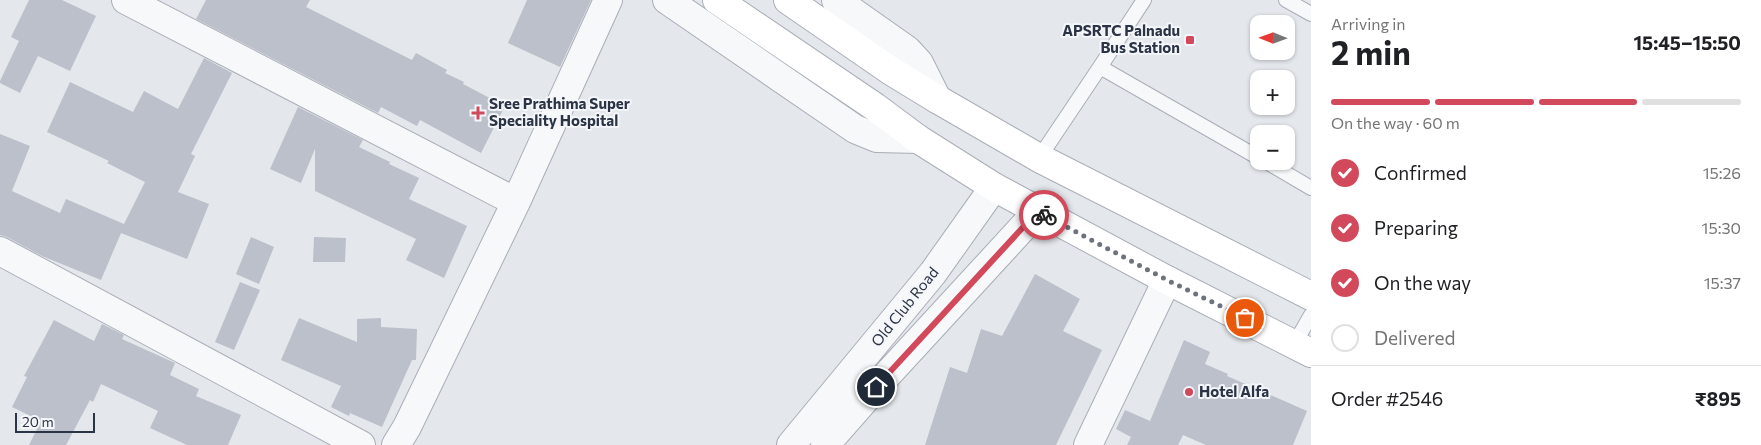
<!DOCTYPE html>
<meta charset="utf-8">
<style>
body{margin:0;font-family:Commissioner,sans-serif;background:#f6f6f6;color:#202124;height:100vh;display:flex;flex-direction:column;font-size:19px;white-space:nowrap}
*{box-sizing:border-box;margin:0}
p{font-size:16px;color:#757577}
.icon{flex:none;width:28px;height:28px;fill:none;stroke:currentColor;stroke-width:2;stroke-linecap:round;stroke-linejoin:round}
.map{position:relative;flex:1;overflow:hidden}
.details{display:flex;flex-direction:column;background:#fff;width:450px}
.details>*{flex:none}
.needle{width:32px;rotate:271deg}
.fabs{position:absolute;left:1250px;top:15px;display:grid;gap:10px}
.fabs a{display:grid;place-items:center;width:45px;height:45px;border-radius:10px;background:#fff;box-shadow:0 1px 4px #0004;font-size:25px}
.scale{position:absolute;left:15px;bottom:12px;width:80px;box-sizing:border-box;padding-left:5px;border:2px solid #2b3445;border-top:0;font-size:14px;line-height:18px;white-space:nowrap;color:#2b3445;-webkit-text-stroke:4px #f4f6f9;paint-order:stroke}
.pin{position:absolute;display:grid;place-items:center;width:42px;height:42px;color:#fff;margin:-21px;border:2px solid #fff;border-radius:50%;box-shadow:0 1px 5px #0007}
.courier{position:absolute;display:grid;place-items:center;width:50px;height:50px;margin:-25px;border:4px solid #d1495b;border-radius:50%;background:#fff;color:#222;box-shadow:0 1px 6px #0007}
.head em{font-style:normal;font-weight:700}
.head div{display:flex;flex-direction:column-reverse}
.head{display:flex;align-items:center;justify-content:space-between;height:85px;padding:0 20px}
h1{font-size:32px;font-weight:700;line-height:38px}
.bar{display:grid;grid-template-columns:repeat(4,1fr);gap:8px 5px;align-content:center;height:60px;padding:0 20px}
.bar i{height:6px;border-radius:4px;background:#e0e0e0}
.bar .on{background:#d1495b}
.bar p{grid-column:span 4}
.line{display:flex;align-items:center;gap:12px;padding:0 20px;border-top:1px solid #e0e0e0}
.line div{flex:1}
ol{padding:0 20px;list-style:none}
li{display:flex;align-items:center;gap:15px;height:55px}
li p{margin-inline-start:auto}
li .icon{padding:5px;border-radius:50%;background:#d1495b;color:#fff;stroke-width:4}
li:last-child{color:#757577}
li i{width:28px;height:28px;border:2px solid #e0e0e0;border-radius:50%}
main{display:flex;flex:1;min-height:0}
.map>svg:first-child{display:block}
.building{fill:#bbc0ca}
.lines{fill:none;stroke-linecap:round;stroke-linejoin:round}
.service-casing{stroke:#a9aeb7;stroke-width:16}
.minor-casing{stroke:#a9aeb7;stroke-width:30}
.tertiary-casing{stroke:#a9aeb7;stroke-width:30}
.secondary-casing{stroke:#a9aeb7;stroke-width:30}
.service{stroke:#f7f8fa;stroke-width:14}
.minor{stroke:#f7f8fa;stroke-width:28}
.tertiary{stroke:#f7f8fa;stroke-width:28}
.secondary{stroke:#fff;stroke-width:28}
.done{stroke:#6c737f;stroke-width:5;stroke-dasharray:0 9}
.route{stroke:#d1495b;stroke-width:6}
.poi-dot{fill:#d1495b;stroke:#f4f6f9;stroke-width:2}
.labels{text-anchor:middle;stroke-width:4;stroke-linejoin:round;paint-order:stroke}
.poi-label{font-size:15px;font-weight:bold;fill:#2b3445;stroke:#f4f6f9;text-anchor:start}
.street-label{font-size:15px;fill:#2b3445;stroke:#f4f6f9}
</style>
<main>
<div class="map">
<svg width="1311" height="445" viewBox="0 0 1311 445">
<rect width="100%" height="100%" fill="#e4e7ec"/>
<path class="building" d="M29 0H62L96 16 70 71 38 56 20 93 0 83V81L19 41 11 37Z
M206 0H310L306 7 412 60 416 53 447 70 445 73 464 82 463 84 505 106 481 153 420 120 417 126 381 107 378 113 196 19Z
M527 0H591L560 67 508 43Z
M204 58 232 73 191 154 195 156 178 192 209 204 187 259 121 233 101 280 42 256 7 237 0 235V134L30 146 12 191 60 213 66 199 124 224 145 182 107 163 109 161 47 132 70 82 133 112 144 91 178 109Z
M298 107 363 140 359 147 390 162 389 164 419 178 409 199 467 226 444 278 406 260 416 239 315 191V149L301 183 270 169Z
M251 237 274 247 259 284 236 274Z
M314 237 346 238 345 262H313Z
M1035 274 1080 299 1063 331 1102 350 1056 445H925L950 367 967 373 981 329 1002 336Z
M240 282 260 290 234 350 215 342Z
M299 318 357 342V319L381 318V327L417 329 416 360H412L382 427 350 413 349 416 331 407 341 386 281 360Z
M54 320 94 341 102 324 124 335 122 339 175 363 170 375 199 389 196 396 241 415 228 445H187L150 428 158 411 101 384 93 402 90 400 66 445H29L41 421 12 407 27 377 24 376Z
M1184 340 1210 352 1205 364 1228 374 1227 376 1307 411 1293 445H1206L1183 435 1178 445H1127L1131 437 1116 429 1125 410 1150 421Z"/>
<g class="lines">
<defs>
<path id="service" d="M1286 0 1311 14
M1100 67 1259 158
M1039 158 1100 67 1144 0
M1265 161 1311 188
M1295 343 1311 315"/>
<path id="minor" d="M126 0 516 202
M667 0 855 129 877 138 918 139
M836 0 907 50 919 63 937 99
M0 251 361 445
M396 445 407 427 516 202 608 0
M1088 445 1167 280"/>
<path id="tertiary" d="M791 445 933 273 994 187
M825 445 876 387 1038 211"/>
<path id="secondary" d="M717 0 875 107 918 139 994 187 1167 280 1311 353
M788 0 891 71 937 99 1039 158 1311 296"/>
</defs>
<use href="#service" class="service-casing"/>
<use href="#minor" class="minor-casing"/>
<use href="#tertiary" class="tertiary-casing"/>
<use href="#secondary" class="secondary-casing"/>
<use href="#service" class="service"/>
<use href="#minor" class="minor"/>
<use href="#tertiary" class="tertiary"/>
<use href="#secondary" class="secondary"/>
</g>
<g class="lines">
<path class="done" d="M1044 215 1167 280 1245 318"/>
<path class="route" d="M876 387 1038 211 1044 215"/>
</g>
<g class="poi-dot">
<rect x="1185" y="35" width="10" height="10" rx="2.5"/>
<path d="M475.5 105.5h5v5h5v5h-5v5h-5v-5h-5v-5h5z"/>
<circle cx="1189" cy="392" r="5"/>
</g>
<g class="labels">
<g class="poi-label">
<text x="1180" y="36" text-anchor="end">APSRTC Palnadu<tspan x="1180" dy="17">Bus Station</tspan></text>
<text x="489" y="109">Sree Prathima Super<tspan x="489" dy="17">Speciality Hospital</tspan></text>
<text x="1199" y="397">Hotel Alfa</text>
</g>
<g class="street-label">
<text transform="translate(905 307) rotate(-51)" y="5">Old Club Road</text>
</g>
</g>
</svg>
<div class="fabs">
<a><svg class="needle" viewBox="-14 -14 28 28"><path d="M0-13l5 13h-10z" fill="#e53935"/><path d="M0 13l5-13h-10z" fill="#757577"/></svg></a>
<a>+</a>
<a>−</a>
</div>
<div class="scale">20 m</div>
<div class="pin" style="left:1245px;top:318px;background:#ea580c"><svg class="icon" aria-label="bag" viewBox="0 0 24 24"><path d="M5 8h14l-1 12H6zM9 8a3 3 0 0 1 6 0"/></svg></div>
<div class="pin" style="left:876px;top:387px;background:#1f2937"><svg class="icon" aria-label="home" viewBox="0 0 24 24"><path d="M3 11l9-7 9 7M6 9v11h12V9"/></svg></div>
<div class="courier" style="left:1044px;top:215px"><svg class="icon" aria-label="bike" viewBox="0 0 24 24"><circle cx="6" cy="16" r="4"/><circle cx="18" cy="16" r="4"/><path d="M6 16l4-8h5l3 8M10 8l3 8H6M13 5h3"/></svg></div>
</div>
<section class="details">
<div class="head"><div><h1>2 min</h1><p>Arriving in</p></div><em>15:45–15:50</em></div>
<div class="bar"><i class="on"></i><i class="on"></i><i class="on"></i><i></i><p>On the way · 60 m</p></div>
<ol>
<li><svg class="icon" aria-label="check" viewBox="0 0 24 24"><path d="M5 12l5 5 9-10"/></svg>Confirmed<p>15:26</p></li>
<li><svg class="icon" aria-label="check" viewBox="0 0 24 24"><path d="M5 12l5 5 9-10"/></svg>Preparing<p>15:30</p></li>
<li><svg class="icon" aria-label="check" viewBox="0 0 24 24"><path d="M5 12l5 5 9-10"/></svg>On the way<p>15:37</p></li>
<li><i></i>Delivered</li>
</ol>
<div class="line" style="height:65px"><div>Order #2546</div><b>₹895</b></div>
</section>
</main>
